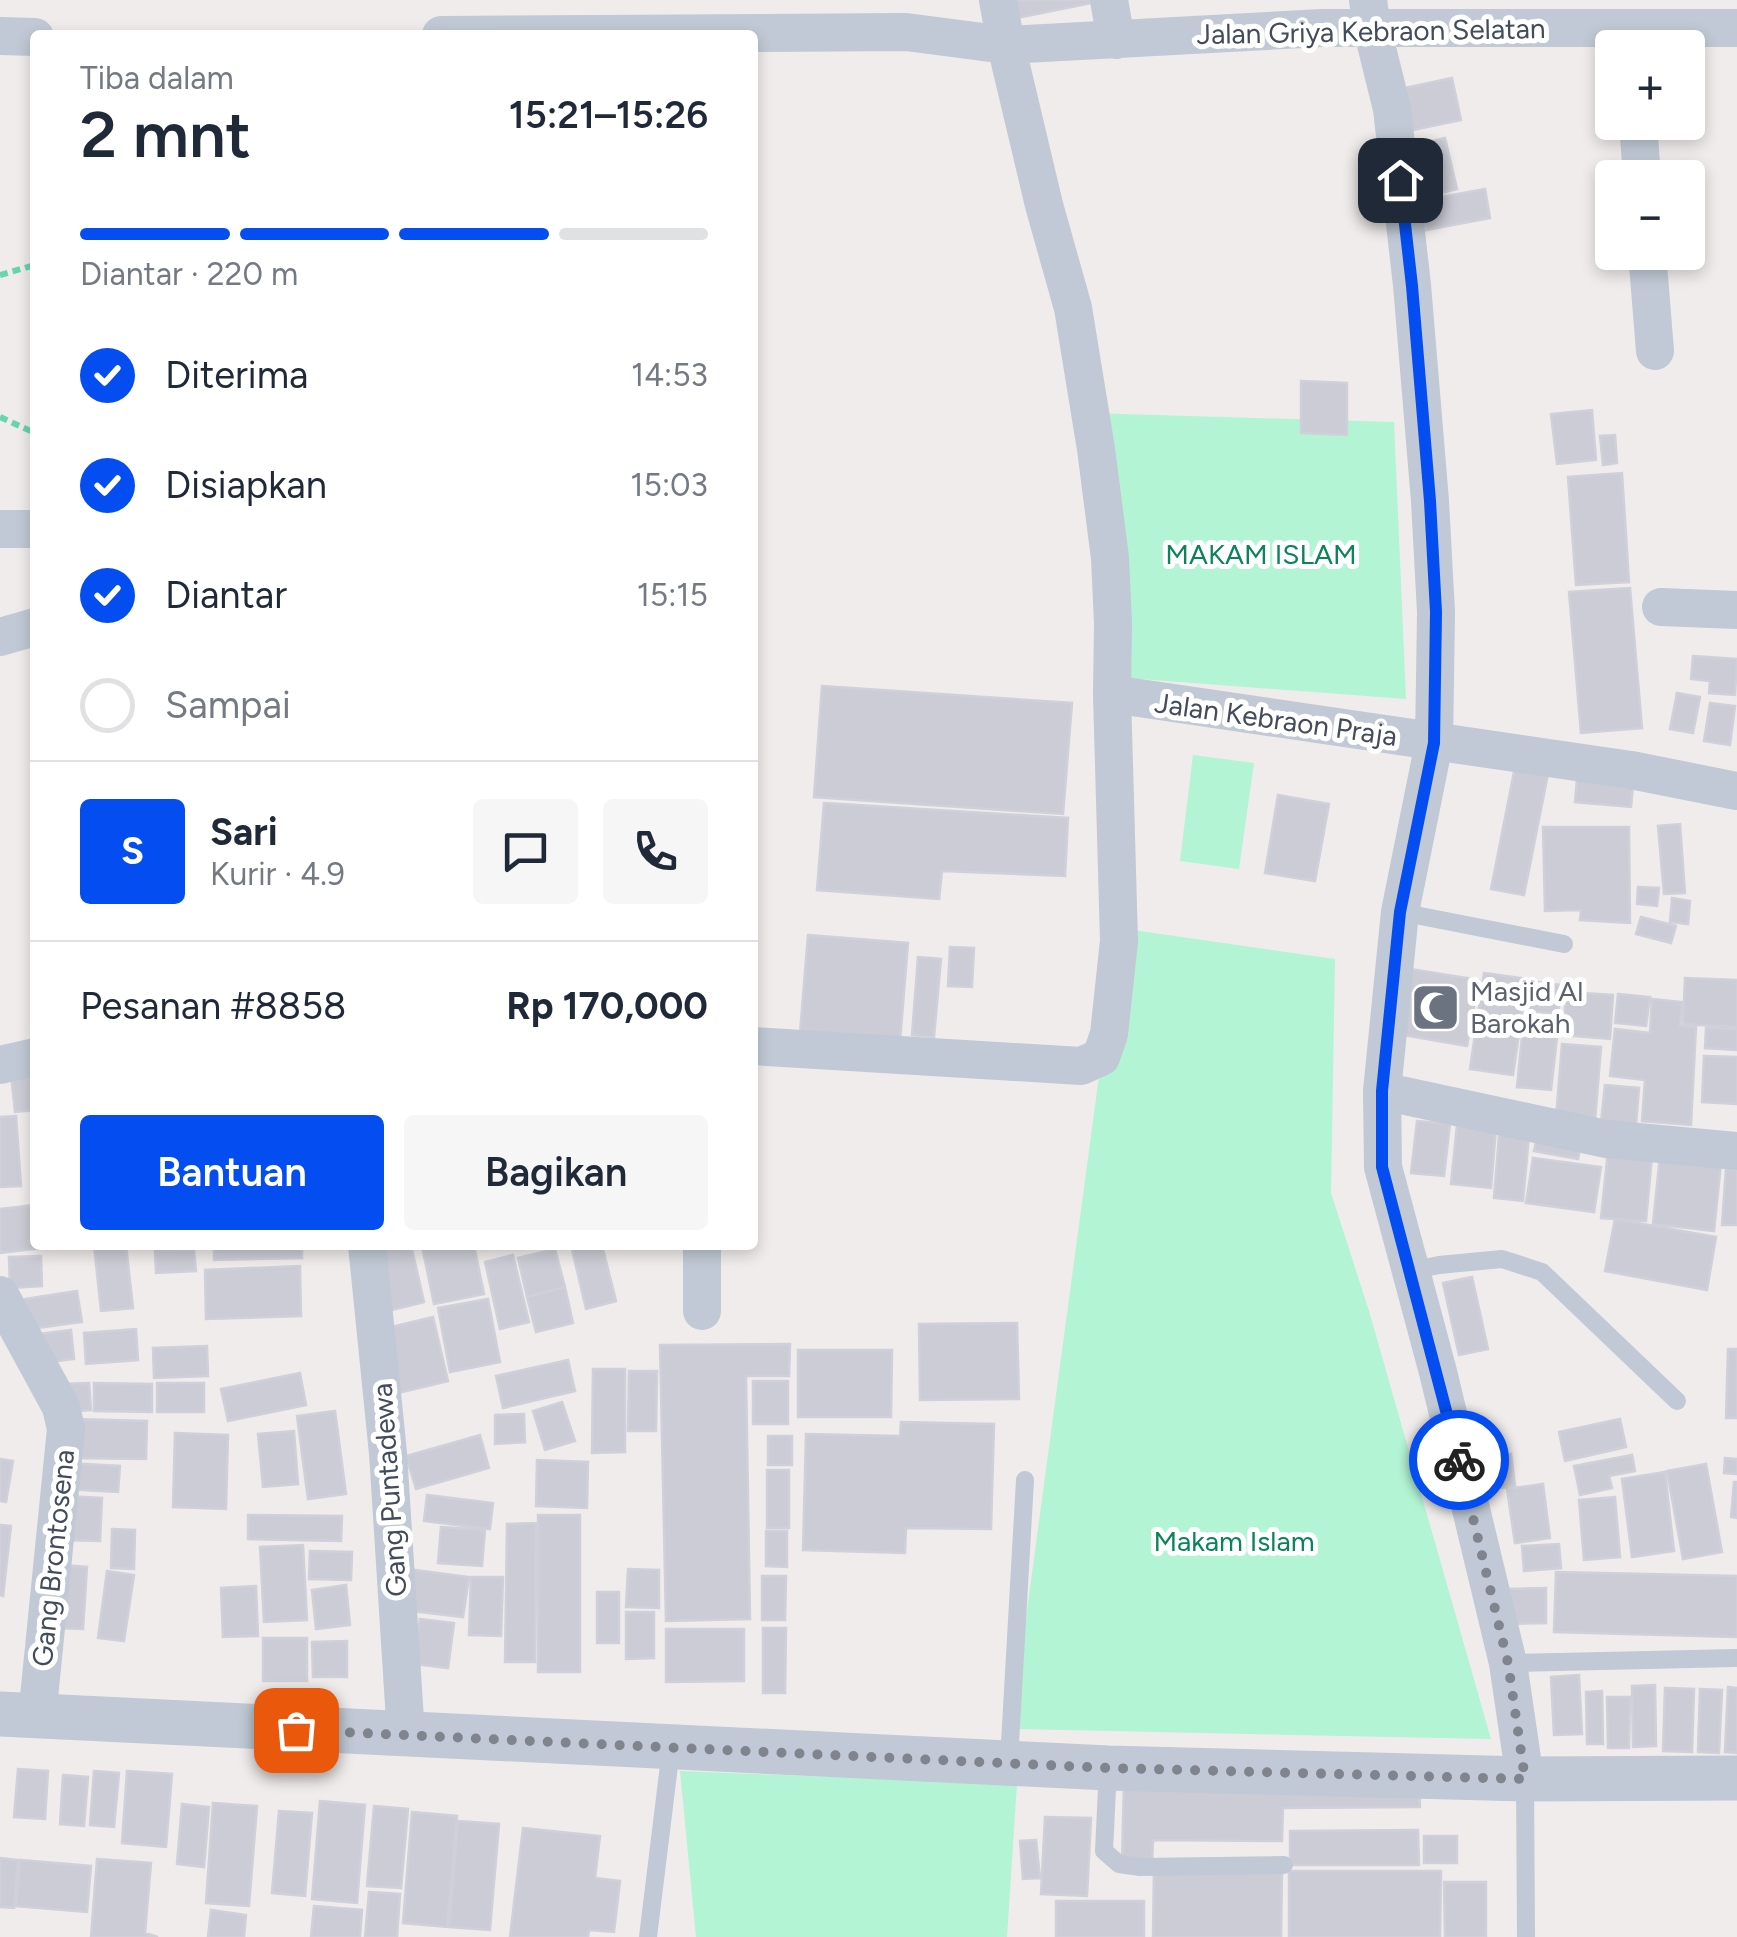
<!DOCTYPE html>
<html lang="id">
<meta charset="utf-8">
<style>
body{margin:0;font-family:Figtree,sans-serif;background:#f6f6f7;color:#1f2937;height:100vh;display:flex;flex-direction:column;font-size:38px;white-space:nowrap}
*{box-sizing:border-box;margin:0}
p{font-size:32px;color:#747a83}
.icon{flex:none;width:55px;height:55px;fill:none;stroke:currentColor;stroke-width:2;stroke-linecap:round;stroke-linejoin:round}
.map{position:relative;flex:1;overflow:hidden}
.drawer{position:absolute;left:30px;top:30px;width:728px;height:1220px;display:flex;flex-direction:column;background:#fff;border-radius:10px;box-shadow:0 5px 15px #0003}
.drawer>*{flex:none}
.controls{position:absolute;left:1595px;top:30px;display:grid;gap:20px}
.controls a{display:grid;place-items:center;width:110px;height:110px;border-radius:10px;background:#fff;box-shadow:0 5px 15px #0003;font-size:50px}
.pin{position:absolute;display:grid;place-items:center;width:85px;height:85px;color:#fff;margin:-42px;border-radius:20px;box-shadow:0 5px 15px #0006}
.courier{position:absolute;display:grid;place-items:center;width:100px;height:100px;margin:-50px;border:8px solid #034df1;border-radius:50%;background:#fff;color:#222;box-shadow:0 2px 12px #0007}
.head em{font-style:normal;font-weight:600}
.head div{display:flex;flex-direction:column-reverse}
.head{display:flex;align-items:center;justify-content:space-between;height:170px;padding:0 50px}
h1{font-size:65px;font-weight:600;line-height:75px}
.bar{display:grid;grid-template-columns:repeat(4,1fr);gap:15px 10px;align-content:center;height:120px;padding:0 50px}
.bar i{height:12px;border-radius:8px;background:#e0e1e3}
.bar .on{background:#034df1}
.bar p{grid-column:span 4}
.line{display:flex;align-items:center;gap:25px;padding:0 50px;border-top:2px solid #e0e1e3}
.line div{flex:1}
.round{display:grid;place-items:center;flex:none;width:105px;height:105px;border-radius:10px;background:#f6f6f7}
ol{padding:0 50px;list-style:none}
li{display:flex;align-items:center;gap:30px;height:110px}
li p{margin-inline-start:auto}
li .icon{padding:10px;border-radius:50%;background:#034df1;color:#fff;stroke-width:4}
li:last-child{color:#747a83}
li i{width:55px;height:55px;border:5px solid #e0e1e3;border-radius:50%}
.cta{display:flex;gap:20px;margin-top:auto;padding:20px 50px}
.cta a{flex:1;height:115px;border-radius:10px;background:#034df1;color:#fff;font-size:40px;font-weight:600;line-height:115px;text-align:center}
.cta a+a{background:#f6f6f7;color:#1f2937}
.map>svg:first-child{display:block}
.green{fill:#b3f4d4}
.building{fill:#cbccd5;stroke:#cfd0d9;stroke-width:2.5}
.lines{fill:none;stroke-linecap:round;stroke-linejoin:round}
.path{stroke:#67d5ad;stroke-width:6;stroke-dasharray:8 5;stroke-linecap:butt}
.service{stroke:#c0c9d5;stroke-width:18}
.minor{stroke:#c0c9d5;stroke-width:38}
.tertiary{stroke:#c0c9d5;stroke-width:45}
.done{stroke:#7f848d;stroke-width:10;stroke-dasharray:0 18}
.route{stroke:#034df1;stroke-width:12}
.labels{text-anchor:middle;stroke-width:10;stroke-linejoin:round;paint-order:stroke}
.street-label{font-size:28px;fill:#424c5b;stroke:#fff}
.park-label{font-size:28px;fill:#0b8457;stroke:#fff}
.worship-label{font-size:28px;fill:#5b616d;stroke:#fff;text-anchor:start}
</style>
<div class="map">
<svg width="1737" height="1937" viewBox="0 0 1737 1937">
<rect width="100%" height="100%" fill="#efeceb"/>
<path class="green" d="M1091 413 1394 422 1406 699 1113 677Z
M1193 755 1254 763 1239 869 1180 861Z
M1119 928 1335 959 1331 1193 1369 1311 1491 1739 1011 1729Z
M680 1771 1017 1784 1007 1937H696Z"/>
<path class="building" d="M1003 0H1106L1007 20Z
M1452 78 1461 120 1408 131 1400 89Z
M1445 138 1457 189 1415 199 1403 148Z
M1485 189 1490 218 1426 230 1420 201Z
M1301 381 1347 383V435L1301 433Z
M1592 410 1596 460 1557 464 1551 414Z
M1615 435 1617 463 1603 465 1600 436Z
M1622 473 1629 582 1576 585 1568 477Z
M1630 588 1642 728 1581 733 1569 592Z
M1693 656 1737 659 1735 695 1709 693 1710 681 1691 679Z
M822 686 1072 703 1063 814 814 797Z
M1677 693 1700 697 1693 733 1670 729Z
M1710 703 1735 706 1730 745 1704 741Z
M1516 762 1549 769 1524 895 1491 889Z
M1578 768 1634 774 1631 807 1575 802Z
M1278 795 1329 804 1315 881 1265 873Z
M824 803 1068 818 1065 876 942 871 939 899 817 890Z
M1680 824 1685 893 1664 894 1658 826Z
M1543 827H1629L1630 923 1580 920 1581 910 1545 911Z
M1638 887 1659 888 1657 906 1637 904Z
M1672 898 1690 901 1688 924 1670 922Z
M1641 917 1676 926 1671 943 1636 934Z
M808 935 908 943 900 1041 800 1033Z
M950 947 974 948 972 987 948 986Z
M918 957 941 959 934 1037 912 1035Z
M1404 968 1479 980 1467 1046 1392 1033Z
M1484 973 1527 979 1513 1075 1470 1069Z
M1685 978 1737 980V1027L1683 1024Z
M1529 981 1562 985 1558 1014 1525 1010Z
M1566 992 1613 995 1610 1039 1563 1035Z
M1618 994 1650 997 1646 1026 1615 1023Z
M1652 999 1682 1002 1680 1026 1696 1027 1691 1125 1642 1121 1645 1080 1610 1076 1615 1029 1650 1033Z
M1524 1016 1559 1020 1551 1090 1517 1087Z
M1706 1028 1737 1029V1050L1705 1048Z
M1562 1044 1601 1047 1595 1121 1556 1118Z
M1704 1056 1737 1057V1104L1702 1102Z
M35 1072V1110L15 1112 11 1075Z
M1605 1085 1639 1088 1636 1125 1601 1122Z
M16 1116 21 1186 0 1187V1117Z
M1417 1121 1450 1124 1444 1176 1411 1173Z
M1500 1123 1530 1125 1523 1201 1494 1198Z
M1457 1125 1496 1128 1491 1188 1451 1184Z
M1537 1137 1581 1144 1578 1159 1534 1151Z
M1609 1141 1653 1145 1646 1221 1601 1218Z
M1661 1146 1722 1153 1714 1231 1653 1224Z
M1533 1158 1601 1167 1594 1212 1526 1203Z
M1726 1169 1737 1170V1225H1722Z
M35 1205V1245H67L0 1253V1209Z
M1615 1219 1716 1237 1707 1290 1605 1271Z
M94 1245H126L133 1308 101 1311Z
M214 1245H302V1258L214 1260Z
M375 1245H411L424 1302 388 1311Z
M429 1245H474L484 1294 434 1304 422 1246Z
M571 1245H602L616 1301 586 1309Z
M555 1249 565 1287 527 1297 518 1258Z
M194 1250 196 1271 156 1273 155 1251Z
M513 1255 529 1322 500 1329 485 1262Z
M41 1256 42 1286 10 1288 9 1257Z
M300 1266 301 1316 206 1319 205 1270Z
M1472 1277 1488 1349 1459 1355 1443 1283Z
M565 1287 573 1323 536 1332 527 1297Z
M77 1291 82 1322 29 1329 25 1299Z
M488 1299 500 1362 450 1372 438 1308Z
M433 1317 448 1381 394 1394 379 1330Z
M1017 1323 1019 1399 920 1400 919 1324Z
M136 1329 138 1360 86 1364 84 1333Z
M71 1330 74 1359 41 1363 38 1334Z
M790 1344 789 1376H746L750 1619 666 1621 660 1345Z
M207 1346 208 1376 154 1378 153 1348Z
M1728 1349H1737V1418H1726Z
M798 1350H892L891 1417H798Z
M568 1360 575 1391 503 1408 496 1376Z
M593 1369H625V1452L592 1453Z
M629 1371H657L656 1431H628Z
M300 1373 306 1405 228 1421 221 1389Z
M753 1381H788V1424H753Z
M89 1383 91 1410 64 1412 62 1384Z
M94 1383 152 1384V1412L94 1411Z
M157 1383H204V1412H157Z
M562 1402 575 1441 545 1450 533 1411Z
M335 1411 346 1494 308 1499 297 1416Z
M524 1414 525 1442 495 1444V1415Z
M72 1419 147 1421 146 1459 70 1458Z
M1620 1419 1626 1447 1565 1461 1559 1432Z
M901 1422 994 1424 991 1529 906 1528 905 1553 803 1550 806 1434 900 1436Z
M294 1431 298 1484 263 1487 258 1434Z
M175 1433 228 1435 226 1509 173 1507Z
M480 1435 489 1468 416 1489 406 1456Z
M768 1436H792V1465H768Z
M1511 1454 1515 1486 1498 1488 1493 1457Z
M1632 1455 1635 1471 1609 1476 1612 1488 1580 1495 1574 1466Z
M1725 1458 1737 1459V1474L1724 1473Z
M0 1459 13 1461 6 1502 0 1501Z
M537 1460 588 1462 587 1508 536 1506Z
M66 1463 120 1466 118 1492 64 1489Z
M1706 1464 1722 1552 1683 1559 1667 1471Z
M767 1470H789V1528H767Z
M1665 1472 1674 1551 1632 1557 1622 1479Z
M1734 1482H1737V1518L1731 1517Z
M1543 1484 1550 1538 1515 1543 1507 1489Z
M427 1495 493 1503 490 1529 424 1521Z
M66 1496 102 1498 100 1541 63 1540Z
M1615 1497 1620 1557 1584 1560 1579 1500Z
M248 1515 342 1516 341 1541 248 1539Z
M538 1515H580V1672H538Z
M536 1523 535 1662H505L507 1524Z
M0 1525 11 1526 3 1596 0 1595Z
M441 1527 485 1530 482 1566 438 1563Z
M112 1529 135 1530 134 1569 111 1568Z
M766 1531H787V1567L766 1566Z
M1559 1544 1561 1568 1524 1571 1522 1546Z
M303 1545 307 1620 264 1622 260 1547Z
M310 1551 352 1552 351 1580 309 1579Z
M63 1565 87 1567 83 1629 58 1628Z
M407 1569 469 1577 463 1617 402 1610Z
M628 1569 659 1570V1608L626 1607Z
M107 1571 134 1575 124 1641 98 1638Z
M1556 1572 1737 1576V1637L1554 1632Z
M762 1576H786L785 1620H762Z
M471 1577H503L501 1636 469 1635Z
M346 1585 350 1625 316 1629 312 1590Z
M256 1586 258 1636 223 1637 221 1588Z
M1546 1588V1623L1508 1624V1589Z
M597 1592H619V1643H597Z
M626 1612H654V1658L626 1659Z
M420 1619 454 1623 448 1668 414 1664Z
M763 1628H786L785 1693H763Z
M666 1629H744V1681L666 1682Z
M263 1638H307V1681H263Z
M347 1641V1677H313L312 1642Z
M1579 1675 1582 1734 1554 1735 1551 1677Z
M1655 1685 1656 1746 1633 1747 1632 1686Z
M1728 1687 1737 1688V1753L1725 1752Z
M1665 1688 1694 1689 1692 1752 1663 1751Z
M1700 1689 1722 1690 1719 1753 1698 1752Z
M1602 1691 1603 1744H1587L1586 1692Z
M1607 1697H1630L1629 1748H1608Z
M18 1769 48 1771 45 1819 14 1817Z
M94 1771 119 1773 114 1827 90 1825Z
M127 1771 172 1774 166 1847 122 1843Z
M63 1775 88 1777 84 1826 60 1824Z
M1124 1782 1419 1783 1420 1807 1283 1808 1282 1841 1153 1840 1152 1863H1122Z
M320 1801 365 1805 357 1903 312 1899Z
M213 1803 257 1806 249 1906 206 1903Z
M182 1804 209 1807 204 1867 177 1864Z
M374 1806 408 1809 401 1888 367 1886Z
M279 1811 312 1813 305 1896 272 1893Z
M412 1812 457 1816 447 1927 403 1923Z
M1045 1817 1091 1818 1087 1896 1041 1894Z
M458 1821 499 1824 490 1930 449 1927Z
M523 1828 600 1836 595 1878 620 1881 614 1932 589 1930 588 1937H510Z
M1418 1830 1419 1865H1290V1831Z
M1424 1836H1457V1863H1424Z
M1036 1840 1040 1878 1023 1879 1020 1841Z
M0 1858 18 1860 14 1908 0 1907Z
M97 1859 151 1863 145 1933 158 1937H91Z
M20 1860 91 1866 87 1912 16 1906Z
M1154 1869H1282L1281 1937H1153Z
M1289 1871H1441L1440 1937H1289Z
M1444 1882H1486V1937H1445Z
M369 1892 400 1894 397 1937H365Z
M1056 1901H1144V1937H1056Z
M314 1906 362 1910 360 1937H311Z
M211 1910 246 1915 244 1937H208Z"/>
<g class="lines">
<path class="path" d="M0 275 35 265
M0 417 35 433"/>
<path class="service" d="M1400 912 1564 944
M1410 1271 1439 1265 1502 1259 1542 1272 1677 1401
M1508 1663 1737 1658
M1009 1761 1025 1480
M1108 1768 1104 1851 1119 1864 1140 1867 1284 1865
M1525 1779 1526 1937
M648 1937 671 1749"/>
<path class="minor" d="M1109 0 1116 40
M1368 0 1372 28 1392 109 1412 285 1430 501 1436 612 1434 743 1400 912 1382 1091 1383 1167 1438 1372 1508 1663 1525 1779
M441 35 906 32 1006 45 1322 28H1737
M0 36 35 37
M1638 122 1642 178
M1647 252 1655 351
M0 529H35
M1661 607 1737 610
M0 637 35 627
M1112 694 1631 770 1737 791
M752 1046 1081 1066 1101 1057 1109 1034 1119 941 1112 694 1113 623 1110 558 1096 449 1073 308 1044 205 1006 45 998 0
M0 1065 35 1057
M1382 1091 1606 1139 1737 1151
M367 1245 388 1453 406 1736
M702 1245V1311
M0 1295 61 1407 66 1429 37 1717"/>
<path class="tertiary" d="M0 1714 1108 1768 1525 1779 1737 1778"/>
</g>
<g class="lines">
<path class="done" d="M296 1730 1108 1768 1525 1779 1508 1663 1459 1460"/>
<path class="route" d="M1400 180 1412 286 1430 501 1436 612 1434 743 1400 912 1382 1091V1167L1459 1460"/>
</g>
<defs>
<symbol id="mosque-square" viewBox="-11 -11 22 22"><rect x="-9" y="-9" width="18" height="18" rx="4" fill="#6b7280" stroke="#fff"/><path d="M3.5-4.9A6 6 0 1 0 3.5 4.9A5 5 0 1 1 3.5-4.9Z" fill="#fff"/></symbol>
</defs>
<g fill-rule="evenodd">
<use href="#mosque-square" x="1408" y="980" width="55" height="55"/>
</g>
<g class="labels">
<g class="street-label">
<text transform="translate(1371 31) rotate(-1)" y="10">Jalan Griya Kebraon Selatan</text>
<text transform="translate(1276 719) rotate(8)" y="10">Jalan Kebraon Praja</text>
<text transform="translate(389 1490) rotate(-94)" y="10">Gang Puntadewa</text>
<text transform="translate(53 1558) rotate(-84)" y="10">Gang Brontosena</text>
</g>
<g class="park-label">
<text x="1261" y="564">MAKAM ISLAM</text>
<text x="1234" y="1551">Makam Islam</text>
</g>
<g class="worship-label">
<text x="1470" y="1001">Masjid Al<tspan x="1470" dy="32">Barokah</tspan></text>
</g>
</g>
</svg>
<div class="controls">
<a>+</a>
<a>−</a>
</div>
<div class="pin" style="left:296px;top:1730px;background:#ea580c"><svg class="icon" aria-label="bag" viewBox="0 0 24 24"><path d="M5 8h14l-1 12H6zM9 8a3 3 0 0 1 6 0"/></svg></div>
<div class="pin" style="left:1400px;top:180px;background:#1f2937"><svg class="icon" aria-label="home" viewBox="0 0 24 24"><path d="M3 11l9-7 9 7M6 9v11h12V9"/></svg></div>
<div class="courier" style="left:1459px;top:1460px"><svg class="icon" aria-label="bike" viewBox="0 0 24 24"><circle cx="6" cy="16" r="4"/><circle cx="18" cy="16" r="4"/><path d="M6 16l4-8h5l3 8M10 8l3 8H6M13 5h3"/></svg></div>
<section class="drawer">
<div class="head"><div><h1>2 mnt</h1><p>Tiba dalam</p></div><em>15:21–15:26</em></div>
<div class="bar"><i class="on"></i><i class="on"></i><i class="on"></i><i></i><p>Diantar · 220 m</p></div>
<ol>
<li><svg class="icon" aria-label="check" viewBox="0 0 24 24"><path d="M5 12l5 5 9-10"/></svg>Diterima<p>14:53</p></li>
<li><svg class="icon" aria-label="check" viewBox="0 0 24 24"><path d="M5 12l5 5 9-10"/></svg>Disiapkan<p>15:03</p></li>
<li><svg class="icon" aria-label="check" viewBox="0 0 24 24"><path d="M5 12l5 5 9-10"/></svg>Diantar<p>15:15</p></li>
<li><i></i>Sampai</li>
</ol>
<div class="line" style="height:180px"><b class="round" style="background:#034df1;color:#fff">S</b><div><b>Sari</b><p>Kurir · 4.9</p></div><a class="round"><svg class="icon" aria-label="chat" viewBox="0 0 24 24"><path d="M4 5h16v11H9l-5 4z"/></svg></a><a class="round"><svg class="icon" aria-label="phone" viewBox="0 0 24 24"><path d="M5 4h4l2 5-3 2q2 4 5 5l2-3 5 2v4C11 20 4 13 5 4z"/></svg></a></div>
<div class="line" style="height:130px"><div>Pesanan #8858</div><b>Rp 170,000</b></div>
<div class="cta"><a>Bantuan</a><a>Bagikan</a></div>
</section>
</div>
